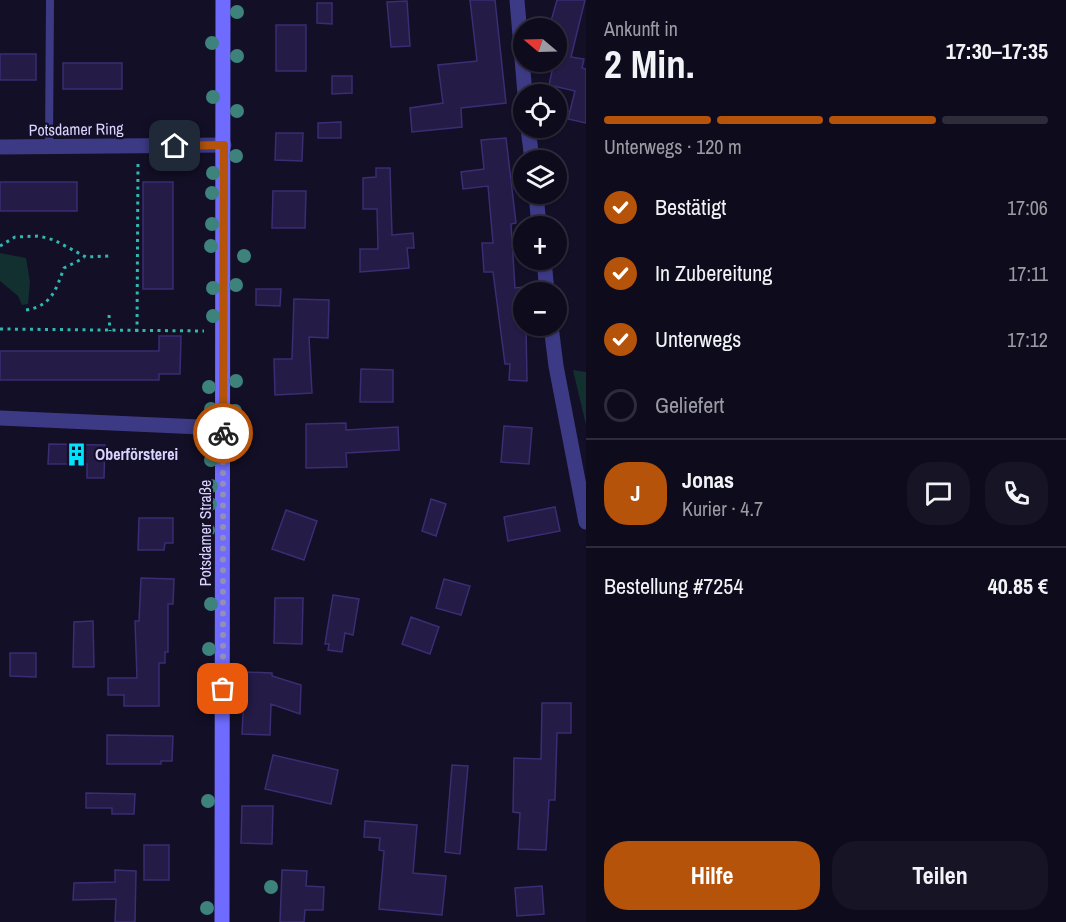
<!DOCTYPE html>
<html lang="de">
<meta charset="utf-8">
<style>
body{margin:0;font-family:"Archivo Narrow",sans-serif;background:#171425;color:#f1f3f6;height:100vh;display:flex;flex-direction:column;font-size:22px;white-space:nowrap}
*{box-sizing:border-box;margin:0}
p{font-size:20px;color:#9b9ba3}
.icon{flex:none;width:33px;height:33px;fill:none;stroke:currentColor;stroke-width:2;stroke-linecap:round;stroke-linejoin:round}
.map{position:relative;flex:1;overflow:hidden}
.panel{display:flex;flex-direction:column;background:#0e0b1c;width:480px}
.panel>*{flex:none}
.needle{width:39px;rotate:289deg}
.buttons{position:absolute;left:513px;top:18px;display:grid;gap:12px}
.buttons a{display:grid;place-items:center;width:54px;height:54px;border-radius:50%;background:#0e0b1c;box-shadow:0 2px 4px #0004,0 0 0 2px #2e2b3b;font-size:30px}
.pin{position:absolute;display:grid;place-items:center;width:51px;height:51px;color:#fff;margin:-26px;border-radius:12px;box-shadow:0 3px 9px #0006}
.courier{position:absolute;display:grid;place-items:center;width:60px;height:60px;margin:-30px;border:4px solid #b45309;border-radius:50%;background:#fff;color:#222;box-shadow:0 2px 8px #0007}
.overview em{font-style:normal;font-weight:700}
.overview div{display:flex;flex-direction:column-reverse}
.overview{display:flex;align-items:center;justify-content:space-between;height:102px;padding:0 18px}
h1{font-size:39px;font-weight:700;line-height:45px}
.bar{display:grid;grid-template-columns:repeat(4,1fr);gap:9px 6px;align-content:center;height:72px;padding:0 18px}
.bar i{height:8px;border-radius:4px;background:#2e2b3b}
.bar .selected{background:#b45309}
.bar p{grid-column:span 4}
.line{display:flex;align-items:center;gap:15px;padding:0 18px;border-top:2px solid #2e2b3b}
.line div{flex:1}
.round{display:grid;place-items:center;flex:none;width:63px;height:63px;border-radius:24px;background:#171425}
ol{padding:0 18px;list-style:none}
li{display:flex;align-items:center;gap:18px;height:66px}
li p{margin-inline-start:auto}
li .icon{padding:6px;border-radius:50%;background:#b45309;color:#fff;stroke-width:4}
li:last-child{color:#9b9ba3}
li i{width:33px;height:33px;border:3px solid #2e2b3b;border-radius:50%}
.action{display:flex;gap:12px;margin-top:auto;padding:12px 18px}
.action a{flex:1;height:69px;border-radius:24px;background:#b45309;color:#fff;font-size:24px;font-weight:700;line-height:69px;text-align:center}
.action a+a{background:#171425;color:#f1f3f6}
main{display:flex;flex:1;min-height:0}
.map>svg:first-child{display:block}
.green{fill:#12302f}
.building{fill:#241b47;stroke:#3b2d73;stroke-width:1.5}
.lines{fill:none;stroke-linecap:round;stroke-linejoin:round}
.path{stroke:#2fb8b0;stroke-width:3;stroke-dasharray:3 4.5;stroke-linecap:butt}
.lane{stroke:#3d3a85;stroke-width:8}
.street{stroke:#3d3a85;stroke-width:15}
.secondary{stroke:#6f6bff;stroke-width:15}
.tree{fill:#3d827b}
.done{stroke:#948fb3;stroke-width:6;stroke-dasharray:0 10.8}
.route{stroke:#b45309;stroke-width:8}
.labels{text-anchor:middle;stroke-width:4.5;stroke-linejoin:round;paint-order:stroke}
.street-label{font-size:16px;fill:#d9d4ff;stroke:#130f26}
.poi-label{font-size:16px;font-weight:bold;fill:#d9d4ff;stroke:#130f26;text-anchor:start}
</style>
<main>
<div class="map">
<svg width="586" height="922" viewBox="0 0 586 922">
<rect width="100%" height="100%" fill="#130f26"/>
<path class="green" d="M0 253 26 258 30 282 28 304 22 305 18 296 0 281Z
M573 370 586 372V425Z"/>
<path class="building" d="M470 0H495L506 103 461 108 462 127 412 132 410 108 443 103 438 65 477 61Z
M557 0H585L571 57 584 59 582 68 586 69V123L568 119 575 91 549 85 554 62H556V28H549Z
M407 1 410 46 391 47 387 2Z
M317 3H332V24L317 23Z
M276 25H306V71H276Z
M0 54H36V80H0Z
M63 63H122V89H63Z
M332 76H352V93L332 94Z
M341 122V138H318V123Z
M276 133H303L302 161 275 160Z
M506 138 516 223 511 224 515 288 523 287 524 326H526L527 381 509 380 510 364H505L493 272H484L482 243H493L488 186 463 189 461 172 484 169 481 140Z
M376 168H390L392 235 413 233 414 248H407L409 268 360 272V249H378L377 209H363V178L376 177Z
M0 182H77V211H0Z
M143 182H173V289H143Z
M273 191H306L305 228H272Z
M256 289H281L280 306 256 305Z
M294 299 329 300 328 338 309 337 312 393 275 395 274 359H292Z
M159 336H181L180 374H159V380H0V351H159Z
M361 369 393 370V402H360Z
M346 423V430L398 427 399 450 346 453 347 467 306 468V424Z
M504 426 532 428 529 464 501 462Z
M49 444 105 445 104 478H87V464H48Z
M431 499 446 504 436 536 422 531Z
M555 507 560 531 508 541 504 517Z
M286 510 317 521 304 560 272 549Z
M139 518H173V543H165L164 550H138Z
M141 578 174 579 173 604H168V652H165V663H159V706H124V695H108V678H137L135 621H139Z
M444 579 470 586 461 615 436 608Z
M333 595 359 599 353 635 345 633 342 652 328 650 329 644H325Z
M275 598H303L302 644 274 643Z
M411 617 439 627 430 654 402 644Z
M93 621 94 667H73L74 622Z
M10 653H36V677L10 676Z
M245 672 272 673V676L301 685 300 714 271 704 270 735 242 734Z
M542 703H571V733H557L555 800H549L546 850 518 849 520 813 513 812 514 758 541 759Z
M107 735 173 736 172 761H161V764H107Z
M273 755 338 770 331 804 265 789Z
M452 765 468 766 460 854 445 852Z
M86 793 135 794 134 814H112V808H86Z
M242 806H273L272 844 241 843Z
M365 821 417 825 413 873 446 876 442 915 379 909 384 851 379 850 380 838 364 837Z
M144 845H169V880H144Z
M115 870 136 871 135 922H115L116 899 73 900 74 883 115 882Z
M282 870 307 871 306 886 324 887 323 910H305L304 922H280Z
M542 886 544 914 517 916 515 888Z"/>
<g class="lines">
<path class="path" d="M0 246 15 237 39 236 54 240 86 257 109 256
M26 310C52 306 56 289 64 268L84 258
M109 315 110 331
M0 329 204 331
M137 332 138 162"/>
<path class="lane" d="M49 147 50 0"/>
<path class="street" d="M517 0 525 94
M528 128 532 160
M0 147 224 145
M536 194 539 226
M544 260 547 292
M551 326 556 366 586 522
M0 418 223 428"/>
<path class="secondary" d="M222 922 223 0"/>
</g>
<g class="tree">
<circle cx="237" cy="12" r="7"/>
<circle cx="212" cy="43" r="7"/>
<circle cx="237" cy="56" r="7"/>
<circle cx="213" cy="97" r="7"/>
<circle cx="237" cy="111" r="7"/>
<circle cx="236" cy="156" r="7"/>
<circle cx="213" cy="173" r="7"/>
<circle cx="212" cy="193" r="7"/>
<circle cx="212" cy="224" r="7"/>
<circle cx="211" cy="246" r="7"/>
<circle cx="244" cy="256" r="7"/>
<circle cx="236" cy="285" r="7"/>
<circle cx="213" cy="288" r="7"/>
<circle cx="213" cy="316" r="7"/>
<circle cx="236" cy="381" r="7"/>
<circle cx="209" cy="387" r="7"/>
<circle cx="211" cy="409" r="7"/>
<circle cx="235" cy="411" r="7"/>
<circle cx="211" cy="460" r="7"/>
<circle cx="211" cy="486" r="7"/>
<circle cx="210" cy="504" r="7"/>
<circle cx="208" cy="530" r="7"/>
<circle cx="211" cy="604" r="7"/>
<circle cx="209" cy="649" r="7"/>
<circle cx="208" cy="682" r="7"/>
<circle cx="209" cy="707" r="7"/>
<circle cx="208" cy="801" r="7"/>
<circle cx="271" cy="887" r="7"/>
<circle cx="207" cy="908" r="7"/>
</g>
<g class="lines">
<path class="done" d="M223 689V433"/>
<path class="route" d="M175 146 224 145 223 433"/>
</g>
<defs>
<symbol id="building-bare" viewBox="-9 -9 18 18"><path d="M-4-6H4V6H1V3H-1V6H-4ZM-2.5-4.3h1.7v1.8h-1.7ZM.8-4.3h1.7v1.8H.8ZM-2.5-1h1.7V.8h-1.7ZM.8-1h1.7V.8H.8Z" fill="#00e5ff" stroke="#130f26" stroke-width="2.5" paint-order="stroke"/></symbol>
</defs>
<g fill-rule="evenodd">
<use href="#building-bare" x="60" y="438" width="33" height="33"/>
</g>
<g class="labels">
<g class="street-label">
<text transform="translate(76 129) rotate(-1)" y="6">Potsdamer Ring</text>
<text transform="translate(205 533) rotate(-90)" y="6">Potsdamer Straße</text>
</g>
<g class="poi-label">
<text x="95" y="460">Oberförsterei</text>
</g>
</g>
</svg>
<div class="buttons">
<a><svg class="needle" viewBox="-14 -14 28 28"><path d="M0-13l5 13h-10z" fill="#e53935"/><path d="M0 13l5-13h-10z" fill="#9b9ba3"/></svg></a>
<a><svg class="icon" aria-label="locate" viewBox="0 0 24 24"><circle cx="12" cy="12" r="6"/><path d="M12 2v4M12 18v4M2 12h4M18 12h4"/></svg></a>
<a><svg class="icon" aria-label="layers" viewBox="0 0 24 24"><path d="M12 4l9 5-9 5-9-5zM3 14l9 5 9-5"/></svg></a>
<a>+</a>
<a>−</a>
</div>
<div class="pin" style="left:223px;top:689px;background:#ea580c"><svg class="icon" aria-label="bag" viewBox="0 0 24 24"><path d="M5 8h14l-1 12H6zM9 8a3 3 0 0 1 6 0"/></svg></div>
<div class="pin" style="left:175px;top:146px;background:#1f2937"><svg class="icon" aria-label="home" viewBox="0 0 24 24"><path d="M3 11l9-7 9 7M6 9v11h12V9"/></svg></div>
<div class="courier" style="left:223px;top:433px"><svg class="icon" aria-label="bike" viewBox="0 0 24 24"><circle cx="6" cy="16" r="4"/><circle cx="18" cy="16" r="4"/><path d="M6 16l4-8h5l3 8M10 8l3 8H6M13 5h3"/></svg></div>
</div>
<section class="panel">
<div class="overview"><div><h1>2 Min.</h1><p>Ankunft in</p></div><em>17:30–17:35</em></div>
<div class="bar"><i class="selected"></i><i class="selected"></i><i class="selected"></i><i></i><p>Unterwegs · 120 m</p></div>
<ol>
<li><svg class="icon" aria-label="check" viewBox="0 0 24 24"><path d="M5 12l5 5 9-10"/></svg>Bestätigt<p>17:06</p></li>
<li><svg class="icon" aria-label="check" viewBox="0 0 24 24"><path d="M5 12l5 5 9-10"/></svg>In Zubereitung<p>17:11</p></li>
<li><svg class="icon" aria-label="check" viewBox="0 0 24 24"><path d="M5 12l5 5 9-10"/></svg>Unterwegs<p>17:12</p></li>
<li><i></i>Geliefert</li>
</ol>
<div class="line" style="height:108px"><b class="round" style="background:#b45309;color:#fff">J</b><div><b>Jonas</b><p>Kurier · 4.7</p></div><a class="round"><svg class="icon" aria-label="chat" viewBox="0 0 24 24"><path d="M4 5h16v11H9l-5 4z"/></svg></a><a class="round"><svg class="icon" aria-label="phone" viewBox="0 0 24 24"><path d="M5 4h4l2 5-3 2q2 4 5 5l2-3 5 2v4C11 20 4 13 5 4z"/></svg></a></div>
<div class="line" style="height:78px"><div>Bestellung #7254</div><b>40.85 €</b></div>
<div class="action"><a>Hilfe</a><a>Teilen</a></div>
</section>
</main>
